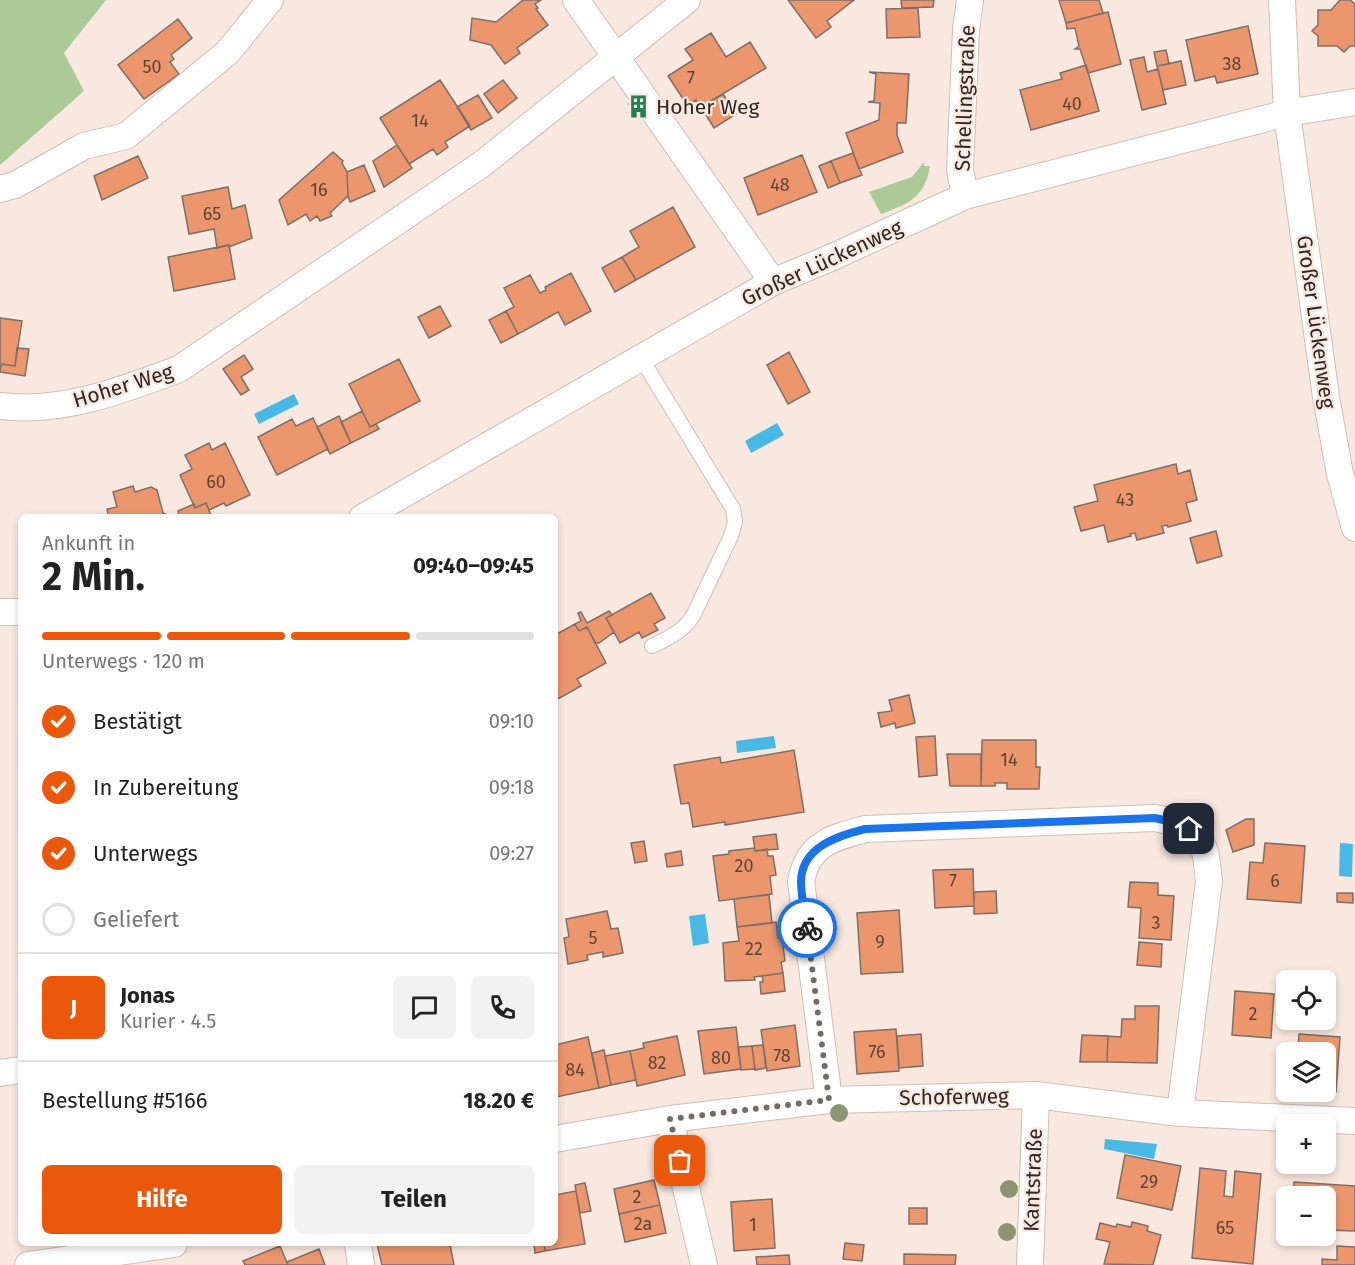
<!DOCTYPE html>
<html lang="de">
<meta charset="utf-8">
<style>
body{margin:0;font-family:"Fira Sans",sans-serif;background:#f2f2f2;color:#222;height:100vh;display:flex;flex-direction:column;font-size:22px;white-space:nowrap}
*{box-sizing:border-box;margin:0}
p{font-size:20px;color:#767676}
.icon{flex:none;width:33px;height:33px;fill:none;stroke:currentColor;stroke-width:2;stroke-linecap:round;stroke-linejoin:round}
.map{position:relative;flex:1;overflow:hidden}
.details{position:absolute;left:18px;top:514px;width:540px;height:732px;display:flex;flex-direction:column;background:#fff;border-radius:9px;box-shadow:0 3px 9px #0003}
.details>*{flex:none}
.controls{position:absolute;left:1276px;top:970px;display:grid;gap:12px}
.controls a{display:grid;place-items:center;width:60px;height:60px;border-radius:9px;background:#fff;box-shadow:0 3px 9px #0003;font-size:30px}
.pin{position:absolute;display:grid;place-items:center;width:51px;height:51px;color:#fff;margin:-26px;border-radius:12px;box-shadow:0 3px 9px #0006}
.courier{position:absolute;display:grid;place-items:center;width:60px;height:60px;margin:-30px;border:4px solid #1a73e8;border-radius:50%;background:#fff;color:#222;box-shadow:0 2px 8px #0007}
.overview em{font-style:normal;font-weight:700}
.overview div{display:flex;flex-direction:column-reverse}
.overview{display:flex;align-items:center;justify-content:space-between;height:102px;padding:0 24px}
h1{font-size:39px;font-weight:700;line-height:45px}
.bar{display:grid;grid-template-columns:repeat(4,1fr);gap:9px 6px;align-content:center;height:72px;padding:0 24px}
.bar i{height:8px;border-radius:4px;background:#e0e0e0}
.bar .active{background:#ea580c}
.bar p{grid-column:span 4}
.line{display:flex;align-items:center;gap:15px;padding:0 24px;border-top:2px solid #e0e0e0}
.line div{flex:1}
.round{display:grid;place-items:center;flex:none;width:63px;height:63px;border-radius:9px;background:#f2f2f2}
ol{padding:0 24px;list-style:none}
li{display:flex;align-items:center;gap:18px;height:66px}
li p{margin-inline-start:auto}
li .icon{padding:6px;border-radius:50%;background:#ea580c;color:#fff;stroke-width:4}
li:last-child{color:#767676}
li i{width:33px;height:33px;border:3px solid #e0e0e0;border-radius:50%}
.cta{display:flex;gap:12px;margin-top:auto;padding:12px 24px}
.cta a{flex:1;height:69px;border-radius:9px;background:#ea580c;color:#fff;font-size:24px;font-weight:700;line-height:69px;text-align:center}
.cta a+a{background:#f2f2f2;color:#222}
.map>svg:first-child{display:block}
.green{fill:#acc998}
.water{fill:#4ab8e5}
.building{fill:#ec966d;stroke:#7d6f68;stroke-width:1.5}
.lines{fill:none;stroke-linecap:round;stroke-linejoin:round}
.lane-casing{stroke:#cebfb6;stroke-width:16}
.street-casing{stroke:#cebfb6;stroke-width:28}
.lane{stroke:#fff;stroke-width:14}
.street{stroke:#fff;stroke-width:26}
.tree{fill:#8c9472}
.done{stroke:#756b66;stroke-width:6;stroke-dasharray:0 10.8}
.route{stroke:#1a73e8;stroke-width:8}
.labels{text-anchor:middle;stroke-width:4.5;stroke-linejoin:round;paint-order:stroke}
.number-label{font-size:18px;fill:#5e4437}
.street-label{font-size:21px;fill:#2e2825;stroke:#f8e8df}
.poi-label{font-size:21px;fill:#2e2825;stroke:#f8e8df;text-anchor:start}
</style>
<div class="map">
<svg width="1355" height="1265" viewBox="0 0 1355 1265">
<rect width="100%" height="100%" fill="#f8e8df"/>
<path class="green" d="M0 0H106L64 53 84 91 0 165Z
M924 162V166H930C925 198 908 204 881 214L869 192 912 177Z"/>
<path class="water" d="M294 394 299 404 259 424 254 414Z
M777 423 784 435 751 453 745 441Z
M774 736 776 748 737 753 736 741Z
M1340 843 1353 844 1352 877 1339 876Z
M705 914 709 943 693 946 689 916Z
M1105 1139 1157 1144 1154 1159 1104 1149Z"/>
<path class="building" d="M523 0H541L535 4 538 8 536 9 548 25 517 48 520 53 505 64 491 45 470 40 472 18 496 22Z
M788 0H854L827 21 831 27 816 38Z
M901 0H934L933 7 902 8Z
M1059 0H1099L1103 13 1066 23Z
M1340 0H1350L1355 4V46H1350L1344 52 1337 46H1318V36L1312 31 1318 25V10H1331Z
M918 8 920 37 887 38 886 9Z
M1108 12 1121 64 1088 73 1080 49H1075L1079 46 1075 28 1067 29 1066 23Z
M178 19 192 38 171 55 174 59 170 62 179 74 144 99 118 65Z
M1248 26 1258 74 1217 83 1215 76 1195 81 1186 40Z
M711 33 726 57 750 42 766 68 701 107 696 100 687 105 668 76 693 60 685 49Z
M1166 50 1169 64 1157 66 1154 52Z
M1144 57 1147 72 1158 69 1166 104 1142 110 1130 60Z
M1181 61 1186 85 1163 90 1157 66Z
M1086 65 1099 111 1031 130 1020 90 1062 79 1060 73Z
M869 72 909 74 906 123H897V135L903 152 859 169 846 133 879 120 880 103 868 102 874 101 876 74Z
M440 80 470 126 445 142 448 147 437 155 433 149 409 164 380 118Z
M503 80 517 98 498 113 484 94Z
M723 94 736 114 714 128 701 107Z
M478 95 492 118 471 130 457 107Z
M637 98 646 110 639 116 629 104Z
M397 145 412 168 384 187 373 161Z
M333 152 343 161 342 163 347 172 348 196 330 213 332 216 320 221 317 216 310 221 306 214 288 225 279 200Z
M853 153 862 175 840 183 831 161Z
M802 155 817 192 758 215 744 178Z
M138 156 148 178 102 200 94 176Z
M831 161 840 183 828 188 819 166Z
M364 165 375 191 350 202 348 196 347 172Z
M228 187 232 209 245 205 252 238 229 247V245L217 248 214 229 189 234 182 196Z
M673 207 695 247 636 280 622 257 639 247 630 231Z
M229 245 235 279 174 291 168 257Z
M622 257 636 280 615 292 602 268Z
M571 273 591 311 565 325 558 312 518 334 506 311 514 307 504 288 530 275 540 293 546 290 545 287Z
M440 306 451 326 429 338 418 317Z
M506 311 518 334 501 343 489 320Z
M0 318 22 321 15 366 0 364Z
M17 348 29 349 25 376 0 372 1 364 15 366Z
M789 352 810 392 788 404 767 365Z
M244 355 253 369 241 377 249 390 241 395 223 369Z
M399 359 420 401 370 427 349 384Z
M362 411 370 427 376 424 379 429 351 443 341 422Z
M339 416 351 443 330 454 317 427Z
M313 418 328 449 277 475 258 437 292 419 296 426Z
M209 443 212 450 225 443 250 495 226 506 224 503 209 510 206 503 195 508 180 475 192 469 185 455Z
M1176 464 1178 474 1190 470 1197 500 1186 503 1191 521 1168 527 1167 525 1162 526 1164 533 1137 540 1135 533 1130 534 1131 536 1108 542 1104 525 1081 531 1074 507 1098 501 1094 485Z
M133 486 135 492 151 487 157 490 163 513 170 516 169 518H109L107 509 117 507 113 492Z
M206 503 212 518H180L178 511 194 504 195 508Z
M1216 531 1222 556 1197 563 1190 538Z
M651 593 665 618 654 624 658 630 642 638 639 632 620 643 606 618Z
M609 611 612 615 606 618 614 632 599 643H595L587 627 579 631 575 624 581 621 578 613 581 612 587 623Z
M575 624 579 631 587 627 606 663 577 679 581 686 556 700 555 635Z
M909 695 915 723 896 728 895 723 881 727 878 713 892 711 889 700Z
M935 736 937 775 919 777 916 737Z
M982 740H1036V767H1040L1039 789H1007V783H995V786H981Z
M794 750 804 812 725 825V822L693 827 689 803 681 804 674 765 720 757 721 763Z
M947 754H981V786H950Z
M1246 819H1254V845L1233 852 1226 830Z
M776 834 778 849 755 851 753 837Z
M644 841 647 861 635 863 631 843Z
M1265 843 1305 846 1301 903 1247 899 1250 862 1263 863Z
M754 848 755 851 767 849 768 856H773L776 875 770 876 772 894 719 901 713 856 729 854V851Z
M681 851 683 865 667 867 665 854Z
M973 869 974 906 935 908 933 870Z
M1130 882 1158 883V895L1174 896 1171 940 1139 938 1141 908 1128 907Z
M996 891 997 913 974 914V892Z
M1337 893H1353V903L1337 902Z
M769 895 772 923 737 927 734 899Z
M899 910 903 972 861 974 857 913Z
M607 911 611 929 618 928 623 953 603 957V952L587 955 588 960 568 964 564 938 569 937 566 919Z
M776 922 778 938 782 937 785 961 781 962 783 973 754 977 755 980 725 981 723 943 739 941 737 927Z
M1139 942 1162 944 1161 967 1137 965Z
M783 973 785 991 761 994 760 982H763L762 976Z
M1235 991 1274 994 1271 1038 1232 1035Z
M1135 1006H1159L1157 1063 1107 1062 1108 1036 1121 1037 1122 1019H1135Z
M795 1025 800 1066 767 1071 761 1030Z
M736 1027 741 1069 704 1074 698 1031Z
M896 1029 899 1071 857 1074 854 1032Z
M921 1034 923 1066 899 1068 897 1036Z
M1299 1034 1340 1037 1336 1092H1326V1053H1298Z
M1082 1035 1108 1036 1107 1062H1080Z
M677 1036 685 1075 637 1086 630 1051 644 1048 643 1043Z
M588 1037 599 1088 556 1097 557 1102H555V1045Z
M763 1045 766 1068 755 1070 752 1046Z
M752 1046 755 1069 741 1070 738 1047Z
M604 1050 611 1085 599 1088 592 1053Z
M630 1051 636 1080 611 1085 605 1056Z
M1125 1155 1181 1166 1172 1210 1117 1198Z
M1200 1168 1226 1171 1224 1196 1233 1197 1235 1171 1261 1174 1253 1264 1192 1258Z
M654 1180 660 1205 619 1214 614 1189Z
M1294 1182 1355 1186V1231L1326 1230V1197H1293Z
M585 1183 591 1211 580 1213 575 1185Z
M576 1191 585 1244 545 1251 544 1244H555V1195Z
M772 1199 775 1248 734 1251 731 1202Z
M660 1205 666 1233 625 1242 619 1214Z
M909 1208H927V1224H909Z
M1132 1222 1148 1226 1147 1231 1161 1235 1153 1265 1104 1264 1110 1242 1096 1239 1100 1223 1116 1227 1117 1224 1131 1227Z
M845 1243 864 1245 862 1261 843 1259Z
M377 1244H450L454 1265H382Z
M534 1244H544L545 1251 535 1253Z
M280 1246 288 1265H245L243 1261Z
M1337 1246 1355 1247V1265H1322V1259L1337 1260Z
M319 1249 325 1265H288L287 1262Z
M904 1254 956 1255 955 1265H904Z
M789 1255 790 1265H757L756 1257Z"/>
<g class="lines">
<defs>
<path id="lane" d="M641 358 733 509 735 522 731 536 693 616C682 632 669 638 652 646"/>
<path id="street" d="M576 0 773 282
M1282 0 1287 113 1326 397 1340 474 1355 528
M0 189 15 185 84 146 126 136 228 52 270 0
M965 196 960 170 966 30 970 0
M0 406C61 414 123 390 179 369L482 164 687 0
M362 518 773 282 835 256 965 196 1287 113 1355 102
M0 612H21
M0 1073 21 1070
M829 1100 801 881C808 844 832 838 865 829L1155 818C1175 822 1194 827 1203 847 1208 856 1207 871 1209 881L1180 1113
M670 1119 704 1265
M555 1139 670 1119 829 1100 1036 1095 1180 1113 1355 1121
M358 1244 361 1265
M28 1265 174 1244
M1030 1265 1036 1095"/>
</defs>
<use href="#lane" class="lane-casing"/>
<use href="#street" class="street-casing"/>
<use href="#lane" class="lane"/>
<use href="#street" class="street"/>
</g>
<g class="tree">
<circle cx="839" cy="1113" r="9"/>
<circle cx="1009" cy="1189" r="9"/>
<circle cx="1007" cy="1232" r="9"/>
</g>
<g class="lines">
<path class="done" d="M680 1161 670 1119 829 1100 807 928"/>
<path class="route" d="M807 928C805 913 801 896 801 881 802 847 837 836 865 829L1155 818 1176 823 1189 829"/>
</g>
<defs>
<symbol id="building-bare" viewBox="-9 -9 18 18"><path d="M-4-6H4V6H1V3H-1V6H-4ZM-2.5-4.3h1.7v1.8h-1.7ZM.8-4.3h1.7v1.8H.8ZM-2.5-1h1.7V.8h-1.7ZM.8-1h1.7V.8H.8Z" fill="#238056" stroke="#f8e8df" stroke-width="2.5" paint-order="stroke"/></symbol>
</defs>
<g fill-rule="evenodd">
<use href="#building-bare" x="622" y="90" width="33" height="33"/>
</g>
<g class="labels">
<g class="number-label">
<text x="1232" y="70">38</text>
<text x="152" y="73">50</text>
<text x="691" y="84">7</text>
<text x="1072" y="110">40</text>
<text x="420" y="127">14</text>
<text x="780" y="191">48</text>
<text x="319" y="196">16</text>
<text x="212" y="220">65</text>
<text x="216" y="488">60</text>
<text x="1125" y="506">43</text>
<text x="1009" y="766">14</text>
<text x="744" y="872">20</text>
<text x="953" y="887">7</text>
<text x="1275" y="887">6</text>
<text x="1156" y="929">3</text>
<text x="593" y="944">5</text>
<text x="880" y="948">9</text>
<text x="754" y="955">22</text>
<text x="1253" y="1020">2</text>
<text x="877" y="1058">76</text>
<text x="782" y="1062">78</text>
<text x="721" y="1064">80</text>
<text x="657" y="1069">82</text>
<text x="575" y="1076">84</text>
<text x="1149" y="1188">29</text>
<text x="637" y="1203">2</text>
<text x="643" y="1230">2a</text>
<text x="753" y="1231">1</text>
<text x="1225" y="1234">65</text>
</g>
<g class="street-label">
<text transform="translate(965 98) rotate(-88)" y="7">Schellingstraße</text>
<text transform="translate(822 263) rotate(-25)" y="7">Großer Lückenweg</text>
<text transform="translate(1316 322) rotate(82)" y="7">Großer Lückenweg</text>
<text transform="translate(123 386) rotate(-17)" y="7">Hoher Weg</text>
<text transform="translate(954 1097) rotate(-1)" y="7">Schoferweg</text>
<text transform="translate(1033 1180) rotate(-88)" y="7">Kantstraße</text>
</g>
<g class="poi-label">
<text x="656" y="114">Hoher Weg</text>
</g>
</g>
</svg>
<div class="controls">
<a><svg class="icon" aria-label="locate" viewBox="0 0 24 24"><circle cx="12" cy="12" r="6"/><path d="M12 2v4M12 18v4M2 12h4M18 12h4"/></svg></a>
<a><svg class="icon" aria-label="layers" viewBox="0 0 24 24"><path d="M12 4l9 5-9 5-9-5zM3 14l9 5 9-5"/></svg></a>
<a>+</a>
<a>−</a>
</div>
<div class="pin" style="left:680px;top:1161px;background:#ea580c"><svg class="icon" aria-label="bag" viewBox="0 0 24 24"><path d="M5 8h14l-1 12H6zM9 8a3 3 0 0 1 6 0"/></svg></div>
<div class="pin" style="left:1189px;top:829px;background:#1f2937"><svg class="icon" aria-label="home" viewBox="0 0 24 24"><path d="M3 11l9-7 9 7M6 9v11h12V9"/></svg></div>
<div class="courier" style="left:807px;top:928px"><svg class="icon" aria-label="bike" viewBox="0 0 24 24"><circle cx="6" cy="16" r="4"/><circle cx="18" cy="16" r="4"/><path d="M6 16l4-8h5l3 8M10 8l3 8H6M13 5h3"/></svg></div>
<section class="details">
<div class="overview"><div><h1>2 Min.</h1><p>Ankunft in</p></div><em>09:40–09:45</em></div>
<div class="bar"><i class="active"></i><i class="active"></i><i class="active"></i><i></i><p>Unterwegs · 120 m</p></div>
<ol>
<li><svg class="icon" aria-label="check" viewBox="0 0 24 24"><path d="M5 12l5 5 9-10"/></svg>Bestätigt<p>09:10</p></li>
<li><svg class="icon" aria-label="check" viewBox="0 0 24 24"><path d="M5 12l5 5 9-10"/></svg>In Zubereitung<p>09:18</p></li>
<li><svg class="icon" aria-label="check" viewBox="0 0 24 24"><path d="M5 12l5 5 9-10"/></svg>Unterwegs<p>09:27</p></li>
<li><i></i>Geliefert</li>
</ol>
<div class="line" style="height:108px"><b class="round" style="background:#ea580c;color:#fff">J</b><div><b>Jonas</b><p>Kurier · 4.5</p></div><a class="round"><svg class="icon" aria-label="chat" viewBox="0 0 24 24"><path d="M4 5h16v11H9l-5 4z"/></svg></a><a class="round"><svg class="icon" aria-label="phone" viewBox="0 0 24 24"><path d="M5 4h4l2 5-3 2q2 4 5 5l2-3 5 2v4C11 20 4 13 5 4z"/></svg></a></div>
<div class="line" style="height:78px"><div>Bestellung #5166</div><b>18.20 €</b></div>
<div class="cta"><a>Hilfe</a><a>Teilen</a></div>
</section>
</div>
